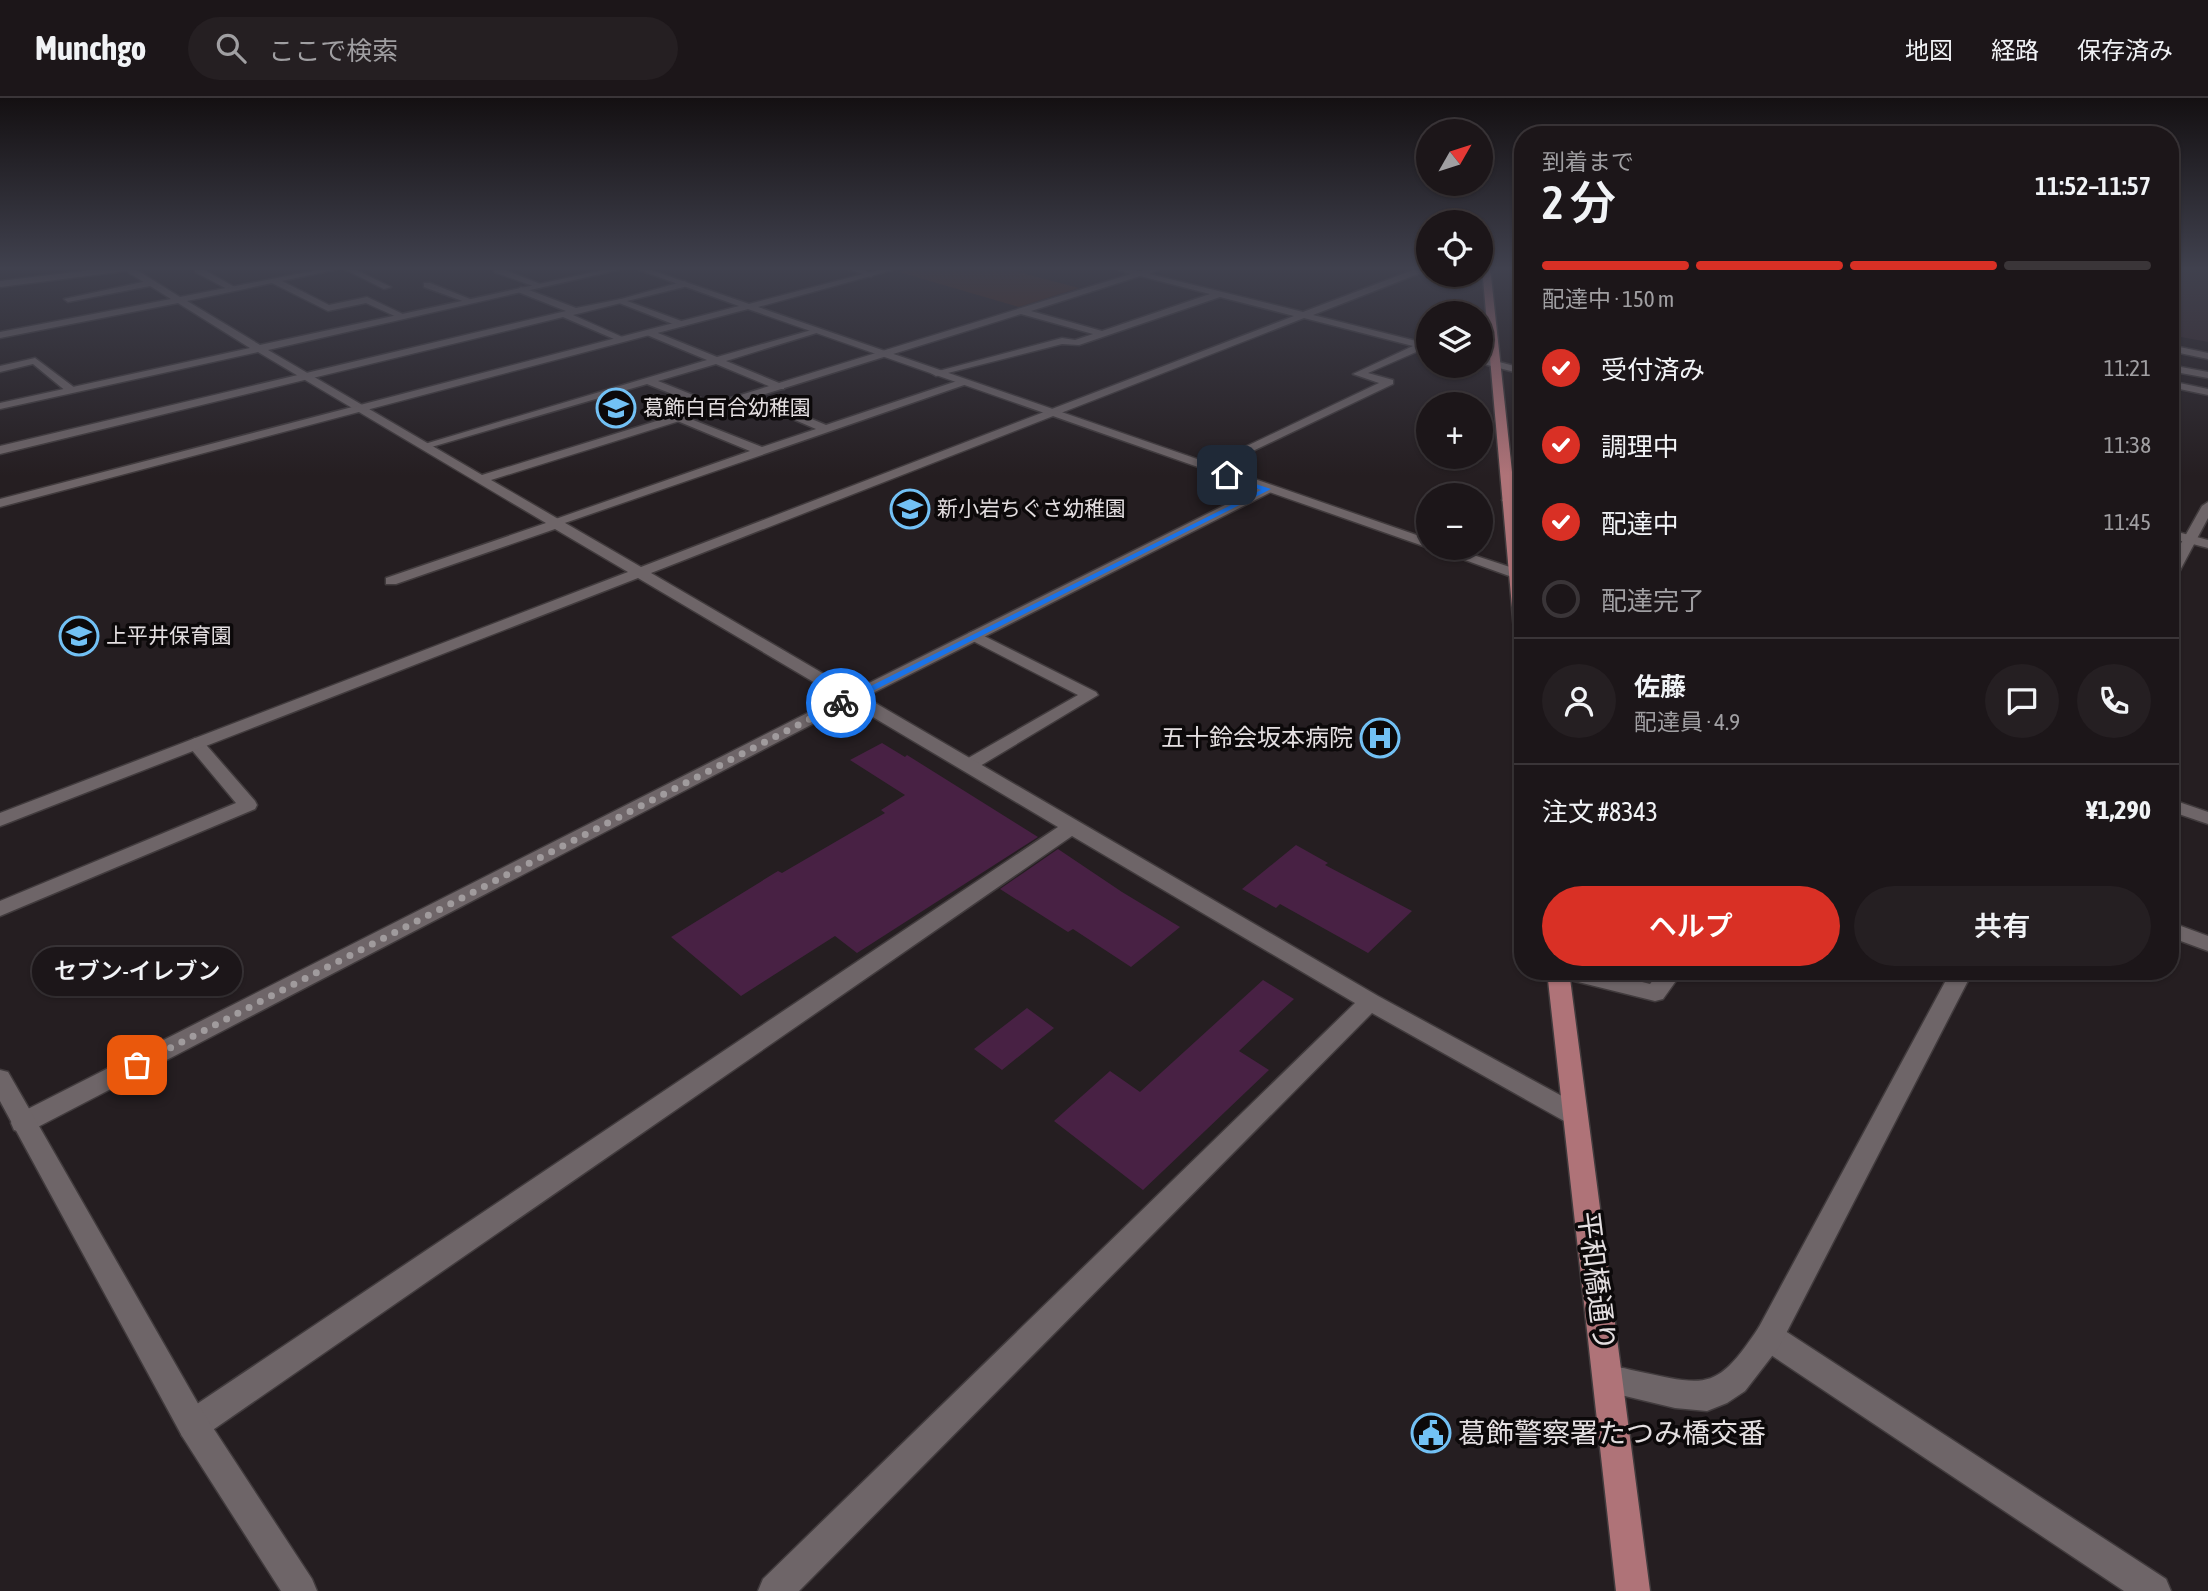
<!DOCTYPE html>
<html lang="ja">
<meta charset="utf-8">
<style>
body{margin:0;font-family:"Asap Condensed","Noto Sans JP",sans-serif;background:#251f22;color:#f1f3f6;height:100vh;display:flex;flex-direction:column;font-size:26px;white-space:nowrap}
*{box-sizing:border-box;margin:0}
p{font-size:23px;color:#a09fa2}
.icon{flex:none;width:38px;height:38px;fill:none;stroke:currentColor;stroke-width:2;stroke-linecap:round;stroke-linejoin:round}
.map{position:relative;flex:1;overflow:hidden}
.panel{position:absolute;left:1514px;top:28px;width:665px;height:854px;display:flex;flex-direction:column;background:#1c1619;border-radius:28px;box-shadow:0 2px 5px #0004,0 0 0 2px #3a3538}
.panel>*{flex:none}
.needle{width:46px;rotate:51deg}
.controls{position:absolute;left:1416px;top:21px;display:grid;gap:14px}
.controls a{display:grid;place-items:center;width:77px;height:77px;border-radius:50%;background:#1c1619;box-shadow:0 2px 5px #0004,0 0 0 2px #3a3538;font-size:35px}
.pin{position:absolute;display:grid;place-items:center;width:60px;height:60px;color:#fff;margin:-30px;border-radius:14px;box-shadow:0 4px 10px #0006}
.courier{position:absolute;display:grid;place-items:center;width:70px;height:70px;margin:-35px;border:5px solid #1a73e8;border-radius:50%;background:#fff;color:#222;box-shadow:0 2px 9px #0007}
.bubble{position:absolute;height:49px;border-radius:24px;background:#1c1619;box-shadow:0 2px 5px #0004,0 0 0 2px #3a3538;font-size:23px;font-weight:600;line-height:49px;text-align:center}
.headline em{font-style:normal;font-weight:600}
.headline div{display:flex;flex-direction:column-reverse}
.headline{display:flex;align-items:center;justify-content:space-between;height:119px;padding:0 28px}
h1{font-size:46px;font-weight:600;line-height:52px}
.bar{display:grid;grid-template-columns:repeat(4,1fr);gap:10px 7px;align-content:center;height:84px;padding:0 28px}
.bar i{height:9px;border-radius:5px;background:#3a3538}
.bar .active{background:#d93025}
.bar p{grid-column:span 4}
.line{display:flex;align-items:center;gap:18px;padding:0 28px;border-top:2px solid #3a3538}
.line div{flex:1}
.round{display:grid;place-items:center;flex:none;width:74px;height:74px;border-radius:37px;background:#251f22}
ol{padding:0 28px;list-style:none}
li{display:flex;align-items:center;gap:21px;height:77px}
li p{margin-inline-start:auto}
li .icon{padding:7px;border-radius:50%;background:#d93025;color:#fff;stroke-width:4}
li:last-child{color:#a09fa2}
li i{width:38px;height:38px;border:4px solid #3a3538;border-radius:50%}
.action{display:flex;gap:14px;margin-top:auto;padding:14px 28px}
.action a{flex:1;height:80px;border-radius:42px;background:#d93025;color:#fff;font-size:28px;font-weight:600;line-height:80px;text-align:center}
.action a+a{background:#251f22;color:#f1f3f6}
header{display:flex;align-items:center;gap:42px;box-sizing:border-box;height:98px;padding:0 35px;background:#1c1619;border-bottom:2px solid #3a3538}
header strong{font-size:33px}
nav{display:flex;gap:38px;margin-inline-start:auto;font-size:24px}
.search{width:490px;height:63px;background:#251f22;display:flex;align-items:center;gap:18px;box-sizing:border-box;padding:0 24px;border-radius:38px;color:#a09fa2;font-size:26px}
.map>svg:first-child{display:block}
.built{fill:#35272c}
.green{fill:#472519}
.building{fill:#482144}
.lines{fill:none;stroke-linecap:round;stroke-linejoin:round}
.service-casing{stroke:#413b3d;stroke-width:3}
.minor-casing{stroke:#413b3d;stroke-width:3}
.tertiary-casing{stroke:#413b3d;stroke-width:3}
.primary-casing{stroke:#413b3d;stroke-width:3}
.service{fill:#6e6568;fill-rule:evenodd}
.minor{fill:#6e6568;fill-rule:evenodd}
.tertiary{fill:#6e6568;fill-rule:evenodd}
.primary{fill:#af7378;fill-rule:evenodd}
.route{fill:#1a73e8}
.done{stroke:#a09b9d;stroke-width:7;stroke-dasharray:0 12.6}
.labels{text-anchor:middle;stroke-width:7;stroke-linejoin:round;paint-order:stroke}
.far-poi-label{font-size:21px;fill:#e3dee0;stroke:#0c090a;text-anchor:start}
.poi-label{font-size:24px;fill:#e3dee0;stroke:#0c090a;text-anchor:end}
.near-street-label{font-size:28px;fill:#e3dee0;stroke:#0c090a}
.near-poi-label{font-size:28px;fill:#e3dee0;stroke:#0c090a;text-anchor:start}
</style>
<header>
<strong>Munchgo</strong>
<div class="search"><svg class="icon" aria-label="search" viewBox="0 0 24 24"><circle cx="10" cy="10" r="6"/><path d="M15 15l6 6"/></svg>ここで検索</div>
<nav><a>地図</a><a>経路</a><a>保存済み</a></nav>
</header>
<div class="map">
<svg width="2208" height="1493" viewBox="0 0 2208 1493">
<rect width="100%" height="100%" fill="#251e21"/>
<path class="built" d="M2170 169H2208V244L2170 237Z"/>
<path class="green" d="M919 169H1034L1018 174 1079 190 1019 209 899 174Z"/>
<path class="building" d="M882 645 905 659 907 657 1038 739 857 855 835 838 741 898 671 839 778 773 782 775 885 715 881 712 905 697 850 662Z
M1296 747 1328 765 1325 767 1412 813 1368 855 1280 806 1276 810 1242 791Z
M1058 751 1122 794 1180 829 1131 869 1073 831 1068 834 1000 791Z
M1263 882 1294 901 1239 953 1269 972 1143 1092 1054 1023 1110 973 1140 994Z
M1027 910 1054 930 1002 972 974 951Z"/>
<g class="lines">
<defs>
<path id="service" d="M340 169H350L391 189 384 191Z
M843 169H855L875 176 871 179Z
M195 170H201L238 191 231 193 195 174Z
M494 170H500L543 187 536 189 494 174Z
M272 181H278L329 207 367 199 407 218 399 220 366 205 328 213 272 185Z
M152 182 155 187 68 204 64 201Z
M424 185H430L475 203 468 205 424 189Z
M521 189 576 210 621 201V205L573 217 629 242 621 244 563 219 0 356V348L566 213 518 194 517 192Z
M815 231 823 233 726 263 784 287V291H776L716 266 658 283 718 307V311H710L647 286 428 350 418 348 707 262 647 237V233H653L717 259Z
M35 260 75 290V294H67L33 266 0 274V268Z
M2170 267 2208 274V280L2170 273Z
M963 281 968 284 967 286 559 427H549L547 424 750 353 675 322V318H683L762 349 816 331 744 300V296H752L826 327Z
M974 533 1096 594 1098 597 975 671H963L960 667 963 663 1078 597 969 541 966 538 969 535Z
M195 640 201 641 255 703 257 707 255 711 0 818V803L236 705 186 645Z
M2170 824 2208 838V853L2170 839Z
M1769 1225 1779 1229 2166 1481 2171 1493H2124L1759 1249 1755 1239 1759 1229Z"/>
<path id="minor" d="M117 169H138L135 171 180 199 333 169H348L187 203 260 247 617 169H631L268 252 482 377 1131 176 1109 169 1140 173 1166 169 1149 176 1303 214 1421 169H1428V172L1313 217 1428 246V252L1423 251 1368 275 1393 282V286L1211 373 1201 370 1379 285 1353 276 1413 248 1304 220 651 475 853 593 1263 388H1271V394L865 599 1378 898 1584 1010 1587 1017 1584 1024 1575 1027 1566 1024 1372 915 799 1493H758L763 1481 1355 905 1072 738 204 1338 193 1342 182 1338 178 1327 182 1316 1058 729 851 606 32 1032 23 1035 14 1032 11 1025 14 1018 839 599 638 480 0 728V715L628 474 555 431 396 486H386V480L546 425 258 254 0 311V305L250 250 178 205 0 240V234L171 201 126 173 0 189V183ZM1140 178 1210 196 1102 233 1031 213ZM1220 199 1294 218 641 469 491 382 1021 216 1093 236 1075 242 1062 240 931 275 936 278 1062 246 1079 247Z
M685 183 688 188 627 203 684 224V228H678L614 203Z
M2170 247 2208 255V261L2170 253Z
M1480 259 1522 270V276L1480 265Z
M1508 398H1522V406L1504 405 1502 402Z
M2170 432 2208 442V450L2170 440Z
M2170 701 2208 714V726L2170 713Z
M1555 873H1599L1650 886 1660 873H1683L1663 901 1655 903 1558 879Z
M1951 873H1973L1779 1249 1745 1293 1727 1305 1707 1313 1675 1310 1600 1292 1595 1282 1600 1272C1613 1266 1623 1270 1636 1273 1707 1288 1716 1294 1759 1229Z"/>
<path id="tertiary" d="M631 169H642L749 206 890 169H903L758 209 1428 441 1429 450 748 211 0 409V401L739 208Z
M2170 283 2208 291V297L2170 289Z
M2208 404V420L2177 478 2170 482V465L2202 408Z
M1432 450H1452L1522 473V478L1512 479Z
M0 972 8 974 204 1316 312 1481 317 1493H281L182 1338 0 1003Z"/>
<path id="primary" d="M1482 169H1490L1522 467V537L1514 532Z
M1547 873H1569L1650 1493H1616Z"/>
</defs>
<use href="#service" class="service-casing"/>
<use href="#minor" class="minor-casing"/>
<use href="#tertiary" class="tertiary-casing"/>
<use href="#primary" class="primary-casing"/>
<use href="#service" class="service"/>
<use href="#minor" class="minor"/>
<use href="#tertiary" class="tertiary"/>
<use href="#primary" class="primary"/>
</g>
<linearGradient id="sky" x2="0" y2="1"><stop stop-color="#141012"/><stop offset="0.45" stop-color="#40414e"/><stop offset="1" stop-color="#40414e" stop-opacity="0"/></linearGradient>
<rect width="2208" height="378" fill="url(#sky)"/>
<path class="route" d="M1225 376 1271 391 845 607 837 605 1261 392 1225 379Z"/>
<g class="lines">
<path class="done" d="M137 967 841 605"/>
</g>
<defs>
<symbol id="school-ring" viewBox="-11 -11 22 22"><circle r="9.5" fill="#0c090a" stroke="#72c1f5" stroke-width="1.5"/><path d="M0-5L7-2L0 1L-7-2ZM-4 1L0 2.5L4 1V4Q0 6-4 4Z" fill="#72c1f5"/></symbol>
<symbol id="hospital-ring" viewBox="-11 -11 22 22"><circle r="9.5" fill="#0c090a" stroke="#72c1f5" stroke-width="1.5"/><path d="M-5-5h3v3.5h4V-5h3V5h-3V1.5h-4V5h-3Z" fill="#72c1f5"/></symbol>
<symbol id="civic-ring" viewBox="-11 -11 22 22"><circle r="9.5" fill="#0c090a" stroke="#72c1f5" stroke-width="1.5"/><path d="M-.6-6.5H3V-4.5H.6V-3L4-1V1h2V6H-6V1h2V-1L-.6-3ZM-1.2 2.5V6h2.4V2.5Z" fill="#72c1f5"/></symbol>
</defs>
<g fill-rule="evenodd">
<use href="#school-ring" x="594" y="288" width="44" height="44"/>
<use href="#school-ring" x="888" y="389" width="44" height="44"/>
<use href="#school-ring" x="57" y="516" width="44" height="44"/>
<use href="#hospital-ring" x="1358" y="618" width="44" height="44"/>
<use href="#civic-ring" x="1409" y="1313" width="44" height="44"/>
</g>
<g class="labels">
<g class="far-poi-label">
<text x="643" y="317">葛飾白百合幼稚園</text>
<text x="937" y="418">新小岩ちぐさ幼稚園</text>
<text x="106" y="545">上平井保育園</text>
</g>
<g class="poi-label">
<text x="1353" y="648">五十鈴会坂本病院</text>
</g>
<g class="near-street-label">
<text transform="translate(1597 1183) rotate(83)" y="10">平和橋通り</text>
</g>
<g class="near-poi-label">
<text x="1458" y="1345">葛飾警察署たつみ橋交番</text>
</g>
</g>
</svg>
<div class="controls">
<a><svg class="needle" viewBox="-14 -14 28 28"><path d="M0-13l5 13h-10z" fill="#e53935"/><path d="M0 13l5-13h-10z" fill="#a09fa2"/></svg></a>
<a><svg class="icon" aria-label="locate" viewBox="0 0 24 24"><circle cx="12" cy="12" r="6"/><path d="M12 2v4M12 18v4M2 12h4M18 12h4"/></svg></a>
<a><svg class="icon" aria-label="layers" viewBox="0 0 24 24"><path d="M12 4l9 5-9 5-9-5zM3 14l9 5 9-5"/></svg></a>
<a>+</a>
<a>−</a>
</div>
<div class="pin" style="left:137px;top:967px;background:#ea580c"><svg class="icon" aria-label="bag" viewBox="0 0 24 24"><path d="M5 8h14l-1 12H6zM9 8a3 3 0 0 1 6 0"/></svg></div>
<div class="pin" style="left:1227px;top:377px;background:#1f2937"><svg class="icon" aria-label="home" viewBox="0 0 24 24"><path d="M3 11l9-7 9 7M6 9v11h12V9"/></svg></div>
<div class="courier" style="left:841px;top:605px"><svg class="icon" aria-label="bike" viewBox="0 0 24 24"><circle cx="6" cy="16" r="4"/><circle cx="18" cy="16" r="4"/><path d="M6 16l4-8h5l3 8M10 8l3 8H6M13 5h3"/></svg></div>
<div class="bubble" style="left:32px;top:849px;width:210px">セブン-イレブン</div>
<section class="panel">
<div class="headline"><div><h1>2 分</h1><p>到着まで</p></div><em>11:52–11:57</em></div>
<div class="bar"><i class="active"></i><i class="active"></i><i class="active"></i><i></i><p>配達中 · 150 m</p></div>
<ol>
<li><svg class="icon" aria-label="check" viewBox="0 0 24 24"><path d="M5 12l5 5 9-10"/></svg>受付済み<p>11:21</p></li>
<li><svg class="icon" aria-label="check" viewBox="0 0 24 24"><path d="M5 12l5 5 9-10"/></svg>調理中<p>11:38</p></li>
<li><svg class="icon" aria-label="check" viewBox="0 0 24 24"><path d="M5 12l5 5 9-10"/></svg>配達中<p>11:45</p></li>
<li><i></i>配達完了</li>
</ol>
<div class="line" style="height:126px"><a class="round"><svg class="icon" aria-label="person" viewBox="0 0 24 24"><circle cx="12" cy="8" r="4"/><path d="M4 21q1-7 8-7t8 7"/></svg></a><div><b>佐藤</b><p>配達員 · 4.9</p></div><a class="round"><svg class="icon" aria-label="chat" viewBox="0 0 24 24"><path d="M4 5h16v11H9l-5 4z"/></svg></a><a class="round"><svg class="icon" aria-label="phone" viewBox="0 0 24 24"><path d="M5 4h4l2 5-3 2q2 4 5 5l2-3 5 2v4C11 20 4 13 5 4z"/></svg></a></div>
<div class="line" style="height:91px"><div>注文 #8343</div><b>¥1,290</b></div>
<div class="action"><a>ヘルプ</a><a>共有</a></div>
</section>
</div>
